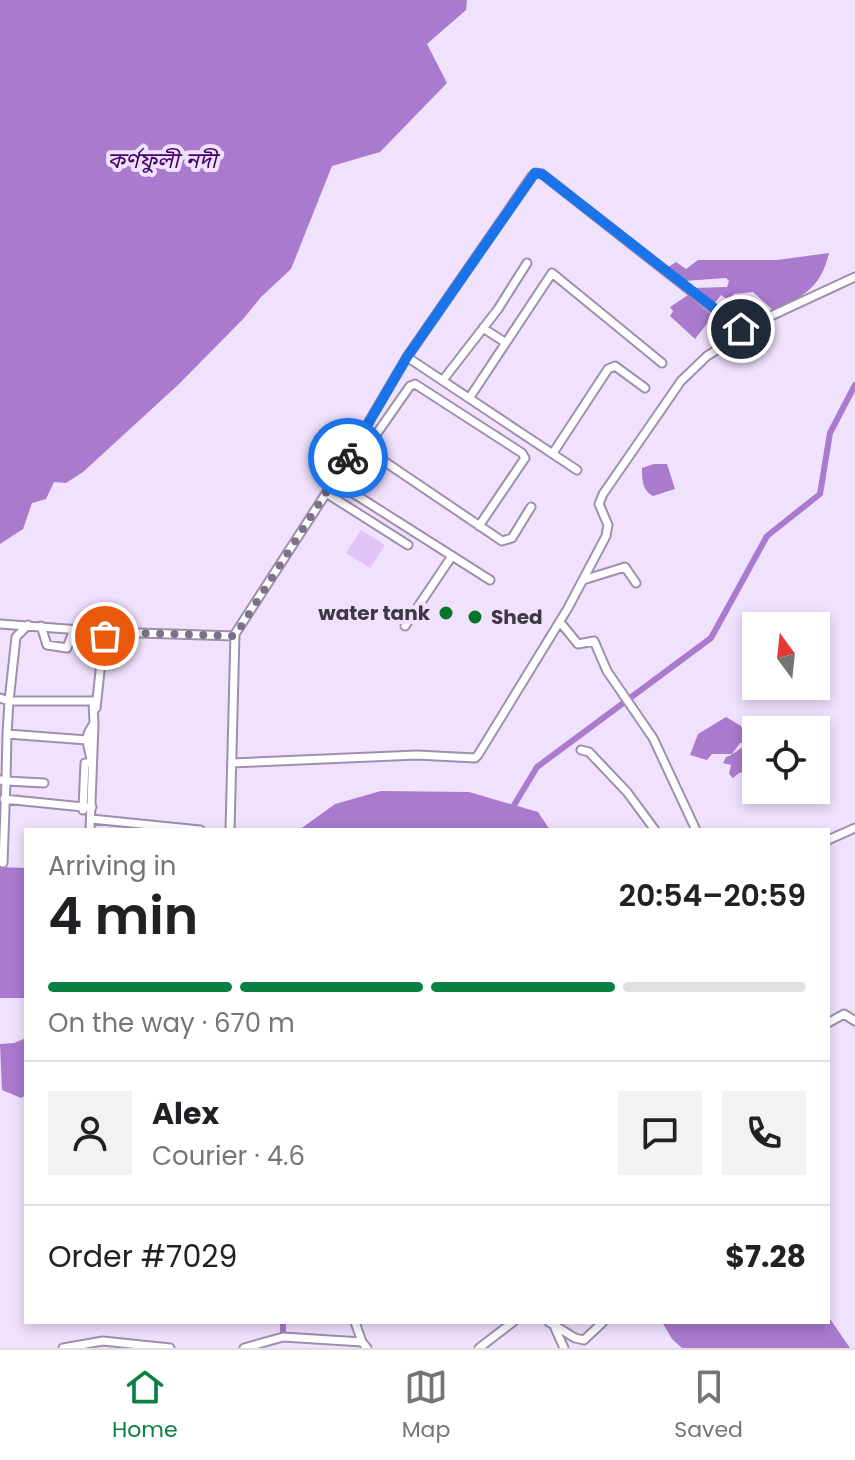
<!DOCTYPE html>
<meta charset="utf-8">
<style>
body{margin:0;font-family:Poppins,"Noto Sans Bengali",sans-serif;background:#f2f2f2;color:#202124;height:100vh;display:flex;flex-direction:column;font-size:30px;white-space:nowrap}
*{box-sizing:border-box;margin:0}
p{font-size:26px;color:#757577}
.icon{flex:none;width:44px;height:44px;fill:none;stroke:currentColor;stroke-width:2;stroke-linecap:round;stroke-linejoin:round}
.map{position:relative;flex:1;overflow:hidden}
.side{position:absolute;left:24px;top:828px;width:806px;height:496px;display:flex;flex-direction:column;background:#fff;border-radius:0px;box-shadow:0 4px 12px #0003}
.side>*{flex:none}
.needle{width:52px;rotate:345deg}
.buttons{position:absolute;left:742px;top:612px;display:grid;gap:16px}
.buttons a{display:grid;place-items:center;width:88px;height:88px;border-radius:0px;background:#fff;box-shadow:0 4px 12px #0003;font-size:40px}
.pin{position:absolute;display:grid;place-items:center;width:68px;height:68px;color:#fff;margin:-34px;border:4px solid #fff;border-radius:50%;box-shadow:0 2px 8px #0007}
.courier{position:absolute;display:grid;place-items:center;width:80px;height:80px;margin:-40px;border:6px solid #1a73e8;border-radius:50%;background:#fff;color:#222;box-shadow:0 2px 10px #0007}
.head em{font-style:normal;font-weight:600}
.head div{display:flex;flex-direction:column-reverse}
.head{display:flex;align-items:center;justify-content:space-between;height:136px;padding:0 24px}
h1{font-size:52px;font-weight:600;line-height:60px}
.bar{display:grid;grid-template-columns:repeat(4,1fr);gap:12px 8px;align-content:center;height:96px;padding:0 24px}
.bar i{height:10px;border-radius:6px;background:#e0e0e0}
.bar .active{background:#0b8043}
.bar p{grid-column:span 4}
.line{display:flex;align-items:center;gap:20px;padding:0 24px;border-top:2px solid #e0e0e0}
.line div{flex:1}
.round{display:grid;place-items:center;flex:none;width:84px;height:84px;border-radius:0px;background:#f2f2f2}
.dock{display:flex;justify-content:space-around;align-items:center;height:112px;border-top:2px solid #e0e0e0;background:#fff;font-size:22px;color:#757577}
.dock a{display:grid;justify-items:center;gap:4px}
.dock .active{color:#0b8043}
.map>svg:first-child{display:block}
.green{fill:#e0c3f9}
.water{fill:#a97ace}
.lines{fill:none;stroke-linecap:round;stroke-linejoin:round}
.canal{stroke:#a97ace;stroke-width:6}
.minor-casing{stroke:#9f8eae;stroke-width:11}
.minor{stroke:#fff;stroke-width:7}
.done{stroke:#7c7285;stroke-width:8;stroke-dasharray:0 14.4}
.route{stroke:#1a73e8;stroke-width:10}
.poi-dot{fill:#047529;stroke:#f0e1fd;stroke-width:3}
.labels{text-anchor:middle;stroke-width:8;stroke-linejoin:round;paint-order:stroke}
.poi-label{font-size:20px;font-weight:bold;fill:#3e3745;stroke:#f0e1fd;text-anchor:end}
.water-label{font-size:22px;font-style:italic;fill:#47006a;stroke:#f0e1fd}
</style>
<div class="map">
<svg width="855" height="1348" viewBox="0 0 855 1348">
<rect width="100%" height="100%" fill="#f0e1fd"/>
<path class="green" d="M361 530 385 545 370 568 346 553Z"/>
<path class="water" d="M0 0H467L466 10 427 44 447 83 380 152 332 166 291 269 261 297 244 318 179 384 83 472 66 483 54 482 46 499 32 503 23 529 0 544Z
M829 253C821 287 804 297 773 310L753 292 734 294 728 300 721 295 713 305 693 288 727 287 729 281 726 278 684 281 667 268 676 262 686 269 698 260H777Z
M688 295 713 316 695 339 670 316 673 311 670 307Z
M654 464H667L675 489 653 496C642 490 642 479 642 468Z
M726 717 741 726 746 742 740 743 732 754H712L707 760 690 755 698 734Z
M749 743 754 748 756 760 752 771 739 773 733 778 729 774 731 765 723 763 726 757C736 754 740 747 749 743Z
M381 791 469 792 538 812 550 830H299L335 804Z
M0 867 26 868V998H0Z
M26 1038V1095L21 1098 2 1090 0 1044 14 1043Z
M828 1316 850 1348H682L672 1339 662 1322H828Z"/>
<g class="lines">
<path class="canal" d="M510 812 537 767 711 638 767 536 820 494 830 433 855 385
M283 1333V1322"/>
<defs>
<path id="minor" d="M483 328 506 343
M407 357 577 470
M443 380 498 309 527 263
M470 397 552 273 662 363
M357 442 366 449 410 386 415 384 522 453 525 458 479 526
M366 449 502 541 512 538 531 507
M553 453 608 369 615 366 645 388
M334 481 490 580
M326 493 408 545
M583 580 625 567 636 583
M560 622 578 644 594 641 607 671 653 738 696 830
M0 624 107 632 235 636
M41 626 47 645 67 648 74 629
M405 626 452 556
M0 698 9 701 16 637 28 625
M96 708 103 644 107 632
M7 734 9 701H93L94 724C80 741 91 746 91 763H85L83 807H92
M581 750 589 752 627 792 655 830
M232 763 417 755 475 758 478 755 568 608 606 536 608 525 599 504 603 494 681 381 707 356 756 325
M0 780 6 781 7 734 87 740
M4 799 83 807V810
M91 819 200 830
M90 830 94 724
M230 830 235 634 334 481 407 357 532 176 535 173 542 174 738 328H745L855 277
M828 840 855 828
M3 863 6 781 44 783
M828 1023 844 1014 855 1021
M355 1322 362 1342
M549 1322 575 1338 584 1340 603 1322
M555 1328 564 1348
M63 1348 103 1341 170 1348
M244 1348 283 1337 362 1342 367 1348
M479 1348 513 1322"/>
</defs>
<use href="#minor" class="minor-casing"/>
<use href="#minor" class="minor"/>
</g>
<g class="lines">
<path class="done" d="M105 636 107 632 235 636 348 458"/>
<path class="route" d="M348 458 407 357 535 173 542 174 741 329"/>
</g>
<g class="poi-dot">
<circle cx="446" cy="613" r="8"/>
<circle cx="475" cy="617" r="8"/>
</g>
<g class="labels">
<g class="poi-label">
<text x="430" y="620">water tank</text>
<text x="491" y="624" text-anchor="start">Shed</text>
</g>
<g class="water-label">
<text x="162" y="168">কর্ণফুলী নদী</text>
</g>
</g>
</svg>
<div class="buttons">
<a><svg class="needle" viewBox="-14 -14 28 28"><path d="M0-13l5 13h-10z" fill="#e53935"/><path d="M0 13l5-13h-10z" fill="#757577"/></svg></a>
<a><svg class="icon" aria-label="locate" viewBox="0 0 24 24"><circle cx="12" cy="12" r="6"/><path d="M12 2v4M12 18v4M2 12h4M18 12h4"/></svg></a>
</div>
<div class="pin" style="left:105px;top:636px;background:#ea580c"><svg class="icon" aria-label="bag" viewBox="0 0 24 24"><path d="M5 8h14l-1 12H6zM9 8a3 3 0 0 1 6 0"/></svg></div>
<div class="pin" style="left:741px;top:329px;background:#1f2937"><svg class="icon" aria-label="home" viewBox="0 0 24 24"><path d="M3 11l9-7 9 7M6 9v11h12V9"/></svg></div>
<div class="courier" style="left:348px;top:458px"><svg class="icon" aria-label="bike" viewBox="0 0 24 24"><circle cx="6" cy="16" r="4"/><circle cx="18" cy="16" r="4"/><path d="M6 16l4-8h5l3 8M10 8l3 8H6M13 5h3"/></svg></div>
<section class="side">
<div class="head"><div><h1>4 min</h1><p>Arriving in</p></div><em>20:54–20:59</em></div>
<div class="bar"><i class="active"></i><i class="active"></i><i class="active"></i><i></i><p>On the way · 670 m</p></div>
<div class="line" style="height:144px"><a class="round"><svg class="icon" aria-label="person" viewBox="0 0 24 24"><circle cx="12" cy="8" r="4"/><path d="M4 21q1-7 8-7t8 7"/></svg></a><div><b>Alex</b><p>Courier · 4.6</p></div><a class="round"><svg class="icon" aria-label="chat" viewBox="0 0 24 24"><path d="M4 5h16v11H9l-5 4z"/></svg></a><a class="round"><svg class="icon" aria-label="phone" viewBox="0 0 24 24"><path d="M5 4h4l2 5-3 2q2 4 5 5l2-3 5 2v4C11 20 4 13 5 4z"/></svg></a></div>
<div class="line" style="height:104px"><div>Order #7029</div><b>$7.28</b></div>
</section>
</div>
<nav class="dock">
<a class="active"><svg class="icon" aria-label="home" viewBox="0 0 24 24"><path d="M3 11l9-7 9 7M6 9v11h12V9"/></svg>Home</a>
<a><svg class="icon" aria-label="map" viewBox="0 0 24 24"><path d="M3 6l6-2 6 2 6-2v14l-6 2-6-2-6 2zM9 4v14M15 6v14"/></svg>Map</a>
<a><svg class="icon" aria-label="saved" viewBox="0 0 24 24"><path d="M7 4h10v16l-5-4-5 4z"/></svg>Saved</a>
</nav>
